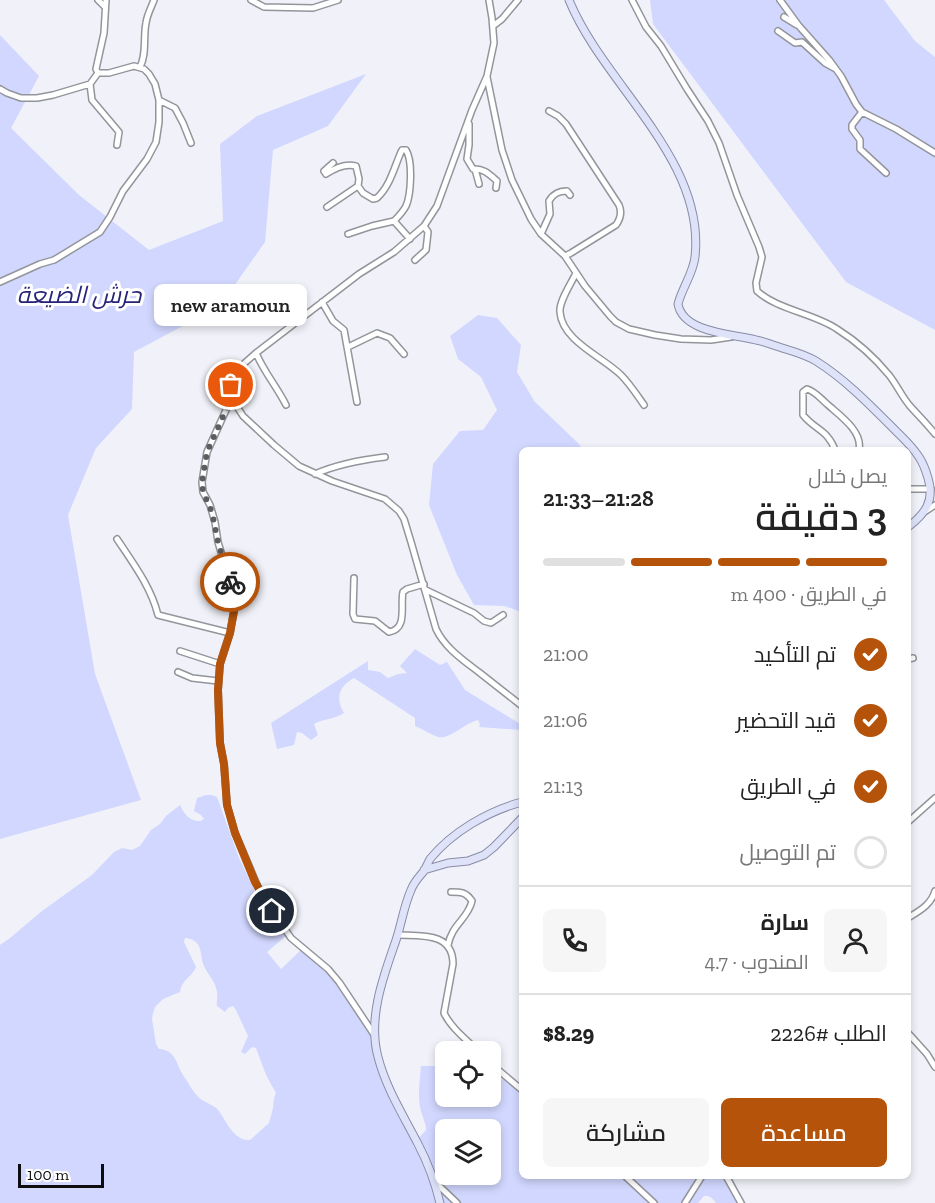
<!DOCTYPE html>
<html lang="ar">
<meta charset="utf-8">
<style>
body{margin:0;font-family:"Zilla Slab",Cairo,serif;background:#f6f6f6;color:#222;direction:rtl;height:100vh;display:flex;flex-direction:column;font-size:22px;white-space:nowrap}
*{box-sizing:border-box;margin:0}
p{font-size:20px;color:#767676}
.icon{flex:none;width:33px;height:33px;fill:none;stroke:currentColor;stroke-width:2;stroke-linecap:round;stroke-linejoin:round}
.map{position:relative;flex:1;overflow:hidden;direction:ltr}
.panel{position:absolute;left:519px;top:447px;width:392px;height:732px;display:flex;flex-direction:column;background:#fff;border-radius:9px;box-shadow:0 3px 9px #0003;direction:rtl}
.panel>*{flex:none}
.fabs{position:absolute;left:435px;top:1041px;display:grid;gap:12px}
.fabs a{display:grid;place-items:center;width:66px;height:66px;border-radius:9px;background:#fff;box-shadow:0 3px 9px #0003;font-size:30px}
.scale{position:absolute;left:18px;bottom:15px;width:86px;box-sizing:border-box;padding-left:6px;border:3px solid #0d0d0f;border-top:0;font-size:16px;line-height:21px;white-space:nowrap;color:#0d0d0f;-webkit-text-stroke:4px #fff;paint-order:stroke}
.pin{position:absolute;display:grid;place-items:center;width:51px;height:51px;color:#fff;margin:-26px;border:3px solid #fff;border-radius:50%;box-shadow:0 2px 6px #0007}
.courier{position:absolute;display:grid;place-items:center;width:60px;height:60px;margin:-30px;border:4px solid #b45309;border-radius:50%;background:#fff;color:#222;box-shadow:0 2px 8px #0007}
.bubble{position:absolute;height:42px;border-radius:9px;background:#fff;box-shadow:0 3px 9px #0003;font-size:20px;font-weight:600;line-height:42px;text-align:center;direction:rtl}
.summary em{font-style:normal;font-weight:600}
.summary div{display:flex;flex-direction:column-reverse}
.summary{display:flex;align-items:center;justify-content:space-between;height:102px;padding:0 24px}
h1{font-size:39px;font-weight:600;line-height:45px}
.bar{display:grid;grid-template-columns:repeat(4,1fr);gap:9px 6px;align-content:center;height:72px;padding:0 24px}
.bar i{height:8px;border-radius:4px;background:#e0e0e0}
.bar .selected{background:#b45309}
.bar p{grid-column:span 4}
.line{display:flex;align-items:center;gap:15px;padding:0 24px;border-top:2px solid #e0e0e0}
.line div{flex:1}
.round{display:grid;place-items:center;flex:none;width:63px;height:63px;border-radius:9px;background:#f6f6f6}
ol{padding:0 24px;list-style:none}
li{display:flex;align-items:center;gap:18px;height:66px}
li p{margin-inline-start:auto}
li .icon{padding:6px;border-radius:50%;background:#b45309;color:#fff;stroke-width:4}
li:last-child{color:#767676}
li i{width:33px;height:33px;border:3px solid #e0e0e0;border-radius:50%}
.cta{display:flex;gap:12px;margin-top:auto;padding:12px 24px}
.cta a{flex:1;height:69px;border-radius:9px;background:#b45309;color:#fff;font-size:24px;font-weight:600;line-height:69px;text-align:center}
.cta a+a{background:#f6f6f6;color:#222}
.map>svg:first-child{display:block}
.green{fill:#d1d7fe;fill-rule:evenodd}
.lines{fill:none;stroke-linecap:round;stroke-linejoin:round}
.minor-casing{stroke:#93959b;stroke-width:8}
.major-casing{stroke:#888ca6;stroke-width:9}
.minor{stroke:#fff;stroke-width:5}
.major{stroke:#dfe3fa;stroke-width:7}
.done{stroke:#5d5d61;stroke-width:6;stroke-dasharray:0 10.8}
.route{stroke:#b45309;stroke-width:8}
.labels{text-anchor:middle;stroke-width:6;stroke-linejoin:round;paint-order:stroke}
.park-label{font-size:24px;font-style:italic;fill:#282378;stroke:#fff}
</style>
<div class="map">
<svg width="935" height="1203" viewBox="0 0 935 1203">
<rect width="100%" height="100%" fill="#f1f2f9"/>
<path class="green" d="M650 0H884L915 41 935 57V330L846 282 653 24Z
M0 35 39 76 11 128 79 195 149 250 223 221 220 144 257 116 366 74 328 126 273 150 265 242 220 306 134 352 132 409 96 448 68 515 95 674 141 800 0 839Z
M478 315 497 318 521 345 517 372 535 402 577 442 584 450H522V612L504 606 474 605 457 575 429 505 433 464 460 431 483 430 497 410 481 377 458 359 450 336Z
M415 649 440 665 447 662 465 690 522 725V730L479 727 480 724 478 720C465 723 449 740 438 737 430 734 422 729 415 726V718L354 678C339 686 335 698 344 713 333 720 325 718 314 724L318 735 311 740 302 733 297 732 294 745 277 749 271 723 368 661V670L380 672 388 678 398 674 407 673 400 666Z
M206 795H211L217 797 239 858 259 900 287 935 267 952 281 969 302 949 338 982 370 1033 375 1055 417 1140 426 1130C426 1123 423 1119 421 1111 417 1097 420 1081 421 1066H445L446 1096H490L491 1077C501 1080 514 1079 522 1086V1176H732L739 1194 746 1203H716C713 1199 709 1195 704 1196L698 1203H0V945L10 938 42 911 92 875 114 852 122 848 132 850 140 846 151 830 160 824 166 816 180 805C184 814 190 822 201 821L204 819 201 815 194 811 197 798ZM185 938C204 940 199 954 204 966 208 975 216 982 217 992 218 997 216 1001 217 1006L225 1012 228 1008 233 1006 236 1010 248 1036 241 1052 245 1054 252 1047 256 1048 266 1075 276 1093 274 1098 273 1108 269 1123 250 1140C233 1141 227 1121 218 1110 214 1105 208 1104 202 1100 195 1095 190 1086 185 1078 176 1066 177 1050 159 1049L156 1044 152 1019 153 1013 155 1007 163 999 180 992C181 980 192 977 196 967L184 942ZM446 1130H490V1174H446Z"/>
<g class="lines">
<defs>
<path id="minor" d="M98 0 105 7
M251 0 264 7 313 8 338 0
M489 0 492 18 494 43 487 76 472 110 437 206 424 226 394 252 359 274 256 353 239 368 233 379 230 396 243 416 274 445 299 466 332 481 385 499 399 511 404 519 411 542 436 629C445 648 463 660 480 673 494 684 508 695 522 706
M632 0 646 27 661 46 687 89 708 121 719 143 737 195 759 247 762 257 756 283 757 291C778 310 813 313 837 329 856 341 875 358 889 375 897 385 902 397 910 406 918 415 927 424 935 434
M780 0 799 26 830 61 841 76 856 104 862 112 896 129 935 153
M784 17 797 25
M493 26 502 19 518 0
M778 31 795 43 802 42 825 63 834 68
M140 67C147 54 143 37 146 23 147 15 151 8 154 0
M487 77 502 150 512 180 531 219 541 234 565 256 585 286 610 316 616 322 629 329 655 335 681 339 711 340 731 337
M90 84 92 100 119 132 117 145
M0 89 7 93 21 98H37L53 95 90 84 98 73 96 69 104 33 106 0
M159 100 175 108 183 123 191 143
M549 111 558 116 566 124 619 205C622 212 621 218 616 225L571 253 565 256
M862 112 852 125V129L860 140V149L886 173
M469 124V145L467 159 473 169C483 168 489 174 497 181L496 188
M333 163 324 171 326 174C335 168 345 163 356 166L359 179 358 186
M475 169 479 184
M327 207 358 186 363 193 373 199 377 198C390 186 394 168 401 152L402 150H406C413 161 411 195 406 206 403 212 398 217 394 221
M348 234 372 226 394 221 410 239
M541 234 550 214 549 201C553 194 558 191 567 191L570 195
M415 260 426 250 428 232 424 226
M576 273C571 284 559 301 560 312 562 341 603 357 621 375 630 384 637 395 644 405
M0 282 40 264 54 260 100 232 110 217 123 191 147 159 156 142 159 122V100L155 84 149 74 144 69 134 66 109 73H98
M322 302 333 321 344 330 357 402
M348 347 377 333 390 338 404 354
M256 353C264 372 277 387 286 405
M231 399 207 452 202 482 203 492 210 505 215 522 218 542 231 586 234 611 230 633 220 664 218 690 220 743 224 764 227 805 235 833 261 894 291 938 328 969 339 982 375 1036
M835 450C828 430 815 430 803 415V392L807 389C816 392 820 398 827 404 839 415 863 431 859 450
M315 474C338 464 360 460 385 457
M908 489H931
M926 511 935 505
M117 539C133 563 151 587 158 615L230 633
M354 578 353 614 355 619 375 621 389 632C408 629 400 606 403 592L407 589 424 584
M426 590 474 613 484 621 491 623 503 615
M180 651 220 664
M908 659 913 658
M178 672 192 678 218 681
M908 822 935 798
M908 918C919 911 931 905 935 891
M399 935C421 936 453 932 453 964L444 1013C451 1028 467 1040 479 1052
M448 945C452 924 468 919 472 901 466 892 461 892 451 892
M908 1033 927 1054 935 1067
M490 1063 522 1090
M625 1176 654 1203
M726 1176 741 1203
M434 1181 457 1203
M685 1203 702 1176"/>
<path id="major" d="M569 0C603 84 706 159 695 257 693 274 682 288 678 304 683 333 733 334 756 340 762 341 767 343 773 345 787 350 803 353 816 361 846 380 870 405 895 430 903 438 912 446 919 457 923 463 926 471 928 478 935 501 925 514 908 527
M424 870 448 863 468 861 484 855 494 847 522 818
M440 1203C435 1182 428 1163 418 1144 403 1115 386 1088 378 1057 368 1020 382 980 394 946 401 928 403 908 411 890 414 882 419 877 424 871 426 867 428 863 430 859 452 832 488 811 522 802"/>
</defs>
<use href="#minor" class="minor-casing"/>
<use href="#major" class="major-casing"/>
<use href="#minor" class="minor"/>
<use href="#major" class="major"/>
</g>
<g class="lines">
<path class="done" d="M230 582 218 542 212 512 203 492 202 482 207 452 231 399V385"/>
<path class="route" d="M230 582 234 611 230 633 220 664 218 690 220 743 224 764 227 805 235 833 255 882 272 911"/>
</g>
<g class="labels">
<g class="park-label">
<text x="79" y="303">حرش الضيعة</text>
</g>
</g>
</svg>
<div class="fabs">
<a><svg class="icon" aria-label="locate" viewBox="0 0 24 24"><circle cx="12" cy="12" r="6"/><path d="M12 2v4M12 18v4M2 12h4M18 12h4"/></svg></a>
<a><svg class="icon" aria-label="layers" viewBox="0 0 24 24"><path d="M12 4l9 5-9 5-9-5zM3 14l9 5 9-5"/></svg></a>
</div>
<div class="scale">100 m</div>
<div class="pin" style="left:231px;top:385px;background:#ea580c"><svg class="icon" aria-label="bag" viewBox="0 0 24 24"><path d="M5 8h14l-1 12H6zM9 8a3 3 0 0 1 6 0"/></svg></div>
<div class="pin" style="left:272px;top:911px;background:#1f2937"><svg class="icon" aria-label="home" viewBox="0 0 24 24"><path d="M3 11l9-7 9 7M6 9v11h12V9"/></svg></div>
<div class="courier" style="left:230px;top:582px"><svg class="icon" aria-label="bike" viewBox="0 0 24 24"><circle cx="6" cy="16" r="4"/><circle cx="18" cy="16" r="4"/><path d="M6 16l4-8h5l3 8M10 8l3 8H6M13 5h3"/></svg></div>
<div class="bubble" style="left:154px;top:284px;width:153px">new aramoun</div>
<section class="panel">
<div class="summary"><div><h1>3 دقيقة</h1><p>يصل خلال</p></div><em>21:28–21:33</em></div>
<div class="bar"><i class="selected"></i><i class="selected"></i><i class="selected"></i><i></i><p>في الطريق · 400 m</p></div>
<ol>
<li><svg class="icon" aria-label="check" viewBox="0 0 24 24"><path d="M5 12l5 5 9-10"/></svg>تم التأكيد<p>21:00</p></li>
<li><svg class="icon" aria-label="check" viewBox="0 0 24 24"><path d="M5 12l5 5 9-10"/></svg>قيد التحضير<p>21:06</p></li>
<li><svg class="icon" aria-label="check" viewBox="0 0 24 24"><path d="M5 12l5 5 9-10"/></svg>في الطريق<p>21:13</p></li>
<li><i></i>تم التوصيل</li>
</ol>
<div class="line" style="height:108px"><a class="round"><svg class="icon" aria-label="person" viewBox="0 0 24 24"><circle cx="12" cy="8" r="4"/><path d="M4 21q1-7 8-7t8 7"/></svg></a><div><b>سارة</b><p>المندوب · 4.7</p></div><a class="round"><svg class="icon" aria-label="phone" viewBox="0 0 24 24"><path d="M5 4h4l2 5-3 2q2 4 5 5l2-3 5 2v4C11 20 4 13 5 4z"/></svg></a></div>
<div class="line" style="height:78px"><div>الطلب #2226</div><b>$8.29</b></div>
<div class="cta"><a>مساعدة</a><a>مشاركة</a></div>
</section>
</div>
